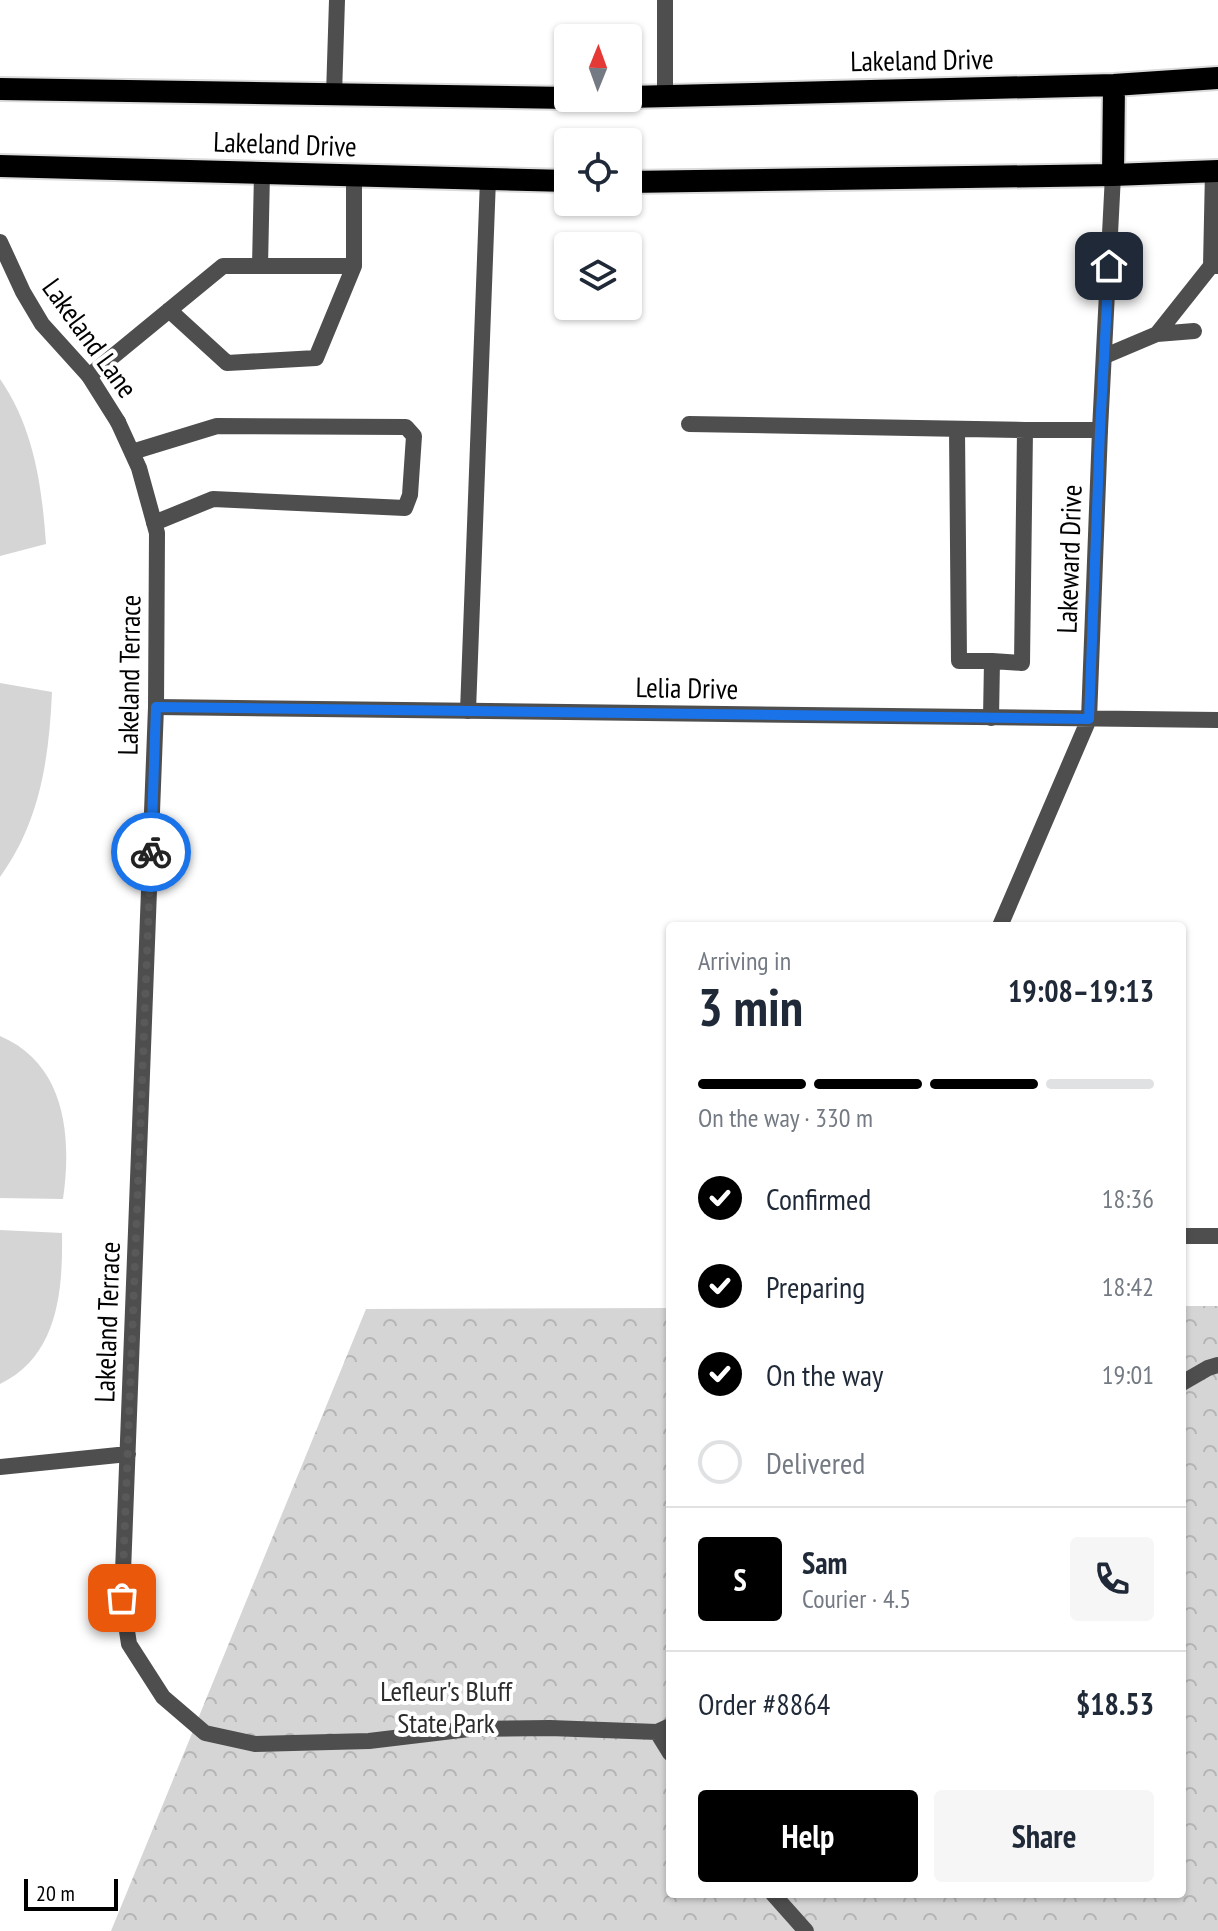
<!DOCTYPE html>
<meta charset="utf-8">
<style>
body{margin:0;font-family:"PT Sans Narrow",sans-serif;background:#f6f6f7;color:#1f2937;height:100vh;display:flex;flex-direction:column;font-size:30px;white-space:nowrap}
*{box-sizing:border-box;margin:0}
p{font-size:26px;color:#747a83}
.icon{flex:none;width:44px;height:44px;fill:none;stroke:currentColor;stroke-width:2;stroke-linecap:round;stroke-linejoin:round}
.map{position:relative;flex:1;overflow:hidden}
.panel{position:absolute;left:666px;top:922px;width:520px;height:976px;display:flex;flex-direction:column;background:#fff;border-radius:8px;box-shadow:0 2px 6px #0004}
.panel>*{flex:none}
.needle{width:52px;rotate:1deg}
.controls{position:absolute;left:554px;top:24px;display:grid;gap:16px}
.controls a{display:grid;place-items:center;width:88px;height:88px;border-radius:8px;background:#fff;box-shadow:0 2px 6px #0004;font-size:40px}
.scale{position:absolute;left:24px;bottom:20px;width:94px;box-sizing:border-box;padding-left:8px;border:4px solid #000;border-top:0;font-size:22px;line-height:28px;white-space:nowrap;color:#000;-webkit-text-stroke:6px #fff;paint-order:stroke}
.pin{position:absolute;display:grid;place-items:center;width:68px;height:68px;color:#fff;margin:-34px;border-radius:16px;box-shadow:0 4px 12px #0006}
.courier{position:absolute;display:grid;place-items:center;width:80px;height:80px;margin:-40px;border:6px solid #1a73e8;border-radius:50%;background:#fff;color:#222;box-shadow:0 2px 10px #0007}
.head em{font-style:normal;font-weight:700}
.head div{display:flex;flex-direction:column-reverse}
.head{display:flex;align-items:center;justify-content:space-between;height:136px;padding:0 32px}
h1{font-size:52px;font-weight:700;line-height:60px}
.bar{display:grid;grid-template-columns:repeat(4,1fr);gap:12px 8px;align-content:center;height:96px;padding:0 32px}
.bar i{height:10px;border-radius:6px;background:#e0e1e3}
.bar .current{background:#000}
.bar p{grid-column:span 4}
.line{display:flex;align-items:center;gap:20px;padding:0 32px;border-top:2px solid #e0e1e3}
.line div{flex:1}
.round{display:grid;place-items:center;flex:none;width:84px;height:84px;border-radius:8px;background:#f6f6f7}
ol{padding:0 32px;list-style:none}
li{display:flex;align-items:center;gap:24px;height:88px}
li p{margin-inline-start:auto}
li .icon{padding:8px;border-radius:50%;background:#000;color:#fff;stroke-width:4}
li:last-child{color:#747a83}
li i{width:44px;height:44px;border:4px solid #e0e1e3;border-radius:50%}
.cta{display:flex;gap:16px;margin-top:auto;padding:16px 32px}
.cta a{flex:1;height:92px;border-radius:8px;background:#000;color:#fff;font-size:32px;font-weight:700;line-height:92px;text-align:center}
.cta a+a{background:#f6f6f7;color:#1f2937}
.map>svg:first-child{display:block}
.grass{fill:#d5d5d5}
.forest{fill:url(#forest-crowns)}
.lines{fill:none;stroke-linecap:round;stroke-linejoin:round}
.trunk-casing{stroke:#dbdbdb;stroke-width:26}
.service{stroke:#4e4e4e;stroke-width:16}
.minor{stroke:#4e4e4e;stroke-width:16}
.trunk{stroke:#000;stroke-width:22}
.done{stroke:#595959;stroke-width:8;stroke-dasharray:0 14.4}
.route{stroke:#1a73e8;stroke-width:10}
.labels{text-anchor:middle;stroke-width:8;stroke-linejoin:round;paint-order:stroke}
.street-label{font-size:28px;fill:#000;stroke:#fff}
.park-label{font-size:28px;fill:#2c2c2c;stroke:#fff}
</style>
<div class="map">
<svg width="1218" height="1931" viewBox="0 0 1218 1931">
<defs>
<pattern id="forest-crowns" width="20" height="18" patternUnits="userSpaceOnUse" patternTransform="scale(2)"><rect width="20" height="18" fill="#d5d5d5"/><path d="M2 6a3 3 0 1 1 6 0M12 15a3 3 0 1 1 6 0" fill="none" stroke="#b5b5b5"/></pattern>
</defs>
<rect width="100%" height="100%" fill="#fff"/>
<path class="grass" d="M0 379C34 428 42 486 46 544L0 556Z
M0 683 52 692C49 759 40 822 0 877Z
M0 1036C66 1064 72 1137 63 1199L0 1198Z
M0 1230 62 1233C63 1291 58 1356 0 1384Z"/>
<path class="forest" d="M1182 1306H1218V1931H111L366 1309 670 1308V1894H1182Z"/>
<g class="lines">
<defs>
<path id="trunk" d="M0 89 568 98
M628 97 1114 85 1218 78
M0 166 568 181
M1113 175 1114 85
M628 182 1113 175 1218 171"/>
</defs>
<use href="#trunk" class="trunk-casing"/>
<path class="service" d="M665 0V96
M334 95 337 0
M1213 171 1211 266H1218
M260 266 262 173
M169 310 227 363 316 358 354 266
M1157 334 1194 331
M1105 356 1157 334 1211 266
M89 376 223 266H354V176
M118 422 139 468 157 533 156 707 122 1598 129 1644 163 1697 205 1733 255 1744 369 1741 469 1729 550 1728 657 1732 670 1726
M689 424 1025 430 1022 663 992 661 991 718
M957 429 959 661H992
M1025 430H1100
M132 452 217 426 406 427 414 436 410 495 405 508 213 499 154 523
M468 711 488 179
M1182 1383 1208 1368 1218 1365
M0 1467 128 1454
M657 1732 670 1753
M773 1894 806 1931"/>
<path class="minor" d="M0 242 23 292 42 324 89 376 118 422
M156 707 1218 720
M1000 926 1089 719 1100 430 1113 175
M1182 1236H1218"/>
<use href="#trunk" class="trunk"/>
</g>
<g class="lines">
<path class="done" d="M122 1598 151 852"/>
<path class="route" d="M151 852 156 707 1089 719 1100 430 1109 266"/>
</g>
<g class="labels">
<g class="street-label">
<text transform="translate(922 60) rotate(-1)" y="10">Lakeland Drive</text>
<text transform="translate(285 144) rotate(2)" y="10">Lakeland Drive</text>
<text transform="translate(90 338) rotate(54)" y="10">Lakeland Lane</text>
<text transform="translate(1069 559) rotate(-88)" y="10">Lakeward Drive</text>
<text transform="translate(129 675) rotate(-89)" y="10">Lakeland Terrace</text>
<text transform="translate(687 688) rotate(1)" y="10">Lelia Drive</text>
<text transform="translate(107 1322) rotate(-88)" y="10">Lakeland Terrace</text>
</g>
<g class="park-label">
<text x="446" y="1701">Lefleur's Bluff<tspan x="446" dy="32">State Park</tspan></text>
</g>
</g>
</svg>
<div class="controls">
<a><svg class="needle" viewBox="-14 -14 28 28"><path d="M0-13l5 13h-10z" fill="#e53935"/><path d="M0 13l5-13h-10z" fill="#747a83"/></svg></a>
<a><svg class="icon" aria-label="locate" viewBox="0 0 24 24"><circle cx="12" cy="12" r="6"/><path d="M12 2v4M12 18v4M2 12h4M18 12h4"/></svg></a>
<a><svg class="icon" aria-label="layers" viewBox="0 0 24 24"><path d="M12 4l9 5-9 5-9-5zM3 14l9 5 9-5"/></svg></a>
</div>
<div class="scale">20 m</div>
<div class="pin" style="left:122px;top:1598px;background:#ea580c"><svg class="icon" aria-label="bag" viewBox="0 0 24 24"><path d="M5 8h14l-1 12H6zM9 8a3 3 0 0 1 6 0"/></svg></div>
<div class="pin" style="left:1109px;top:266px;background:#1f2937"><svg class="icon" aria-label="home" viewBox="0 0 24 24"><path d="M3 11l9-7 9 7M6 9v11h12V9"/></svg></div>
<div class="courier" style="left:151px;top:852px"><svg class="icon" aria-label="bike" viewBox="0 0 24 24"><circle cx="6" cy="16" r="4"/><circle cx="18" cy="16" r="4"/><path d="M6 16l4-8h5l3 8M10 8l3 8H6M13 5h3"/></svg></div>
<section class="panel">
<div class="head"><div><h1>3 min</h1><p>Arriving in</p></div><em>19:08–19:13</em></div>
<div class="bar"><i class="current"></i><i class="current"></i><i class="current"></i><i></i><p>On the way · 330 m</p></div>
<ol>
<li><svg class="icon" aria-label="check" viewBox="0 0 24 24"><path d="M5 12l5 5 9-10"/></svg>Confirmed<p>18:36</p></li>
<li><svg class="icon" aria-label="check" viewBox="0 0 24 24"><path d="M5 12l5 5 9-10"/></svg>Preparing<p>18:42</p></li>
<li><svg class="icon" aria-label="check" viewBox="0 0 24 24"><path d="M5 12l5 5 9-10"/></svg>On the way<p>19:01</p></li>
<li><i></i>Delivered</li>
</ol>
<div class="line" style="height:144px"><b class="round" style="background:#000;color:#fff">S</b><div><b>Sam</b><p>Courier · 4.5</p></div><a class="round"><svg class="icon" aria-label="phone" viewBox="0 0 24 24"><path d="M5 4h4l2 5-3 2q2 4 5 5l2-3 5 2v4C11 20 4 13 5 4z"/></svg></a></div>
<div class="line" style="height:104px"><div>Order #8864</div><b>$18.53</b></div>
<div class="cta"><a>Help</a><a>Share</a></div>
</section>
</div>
